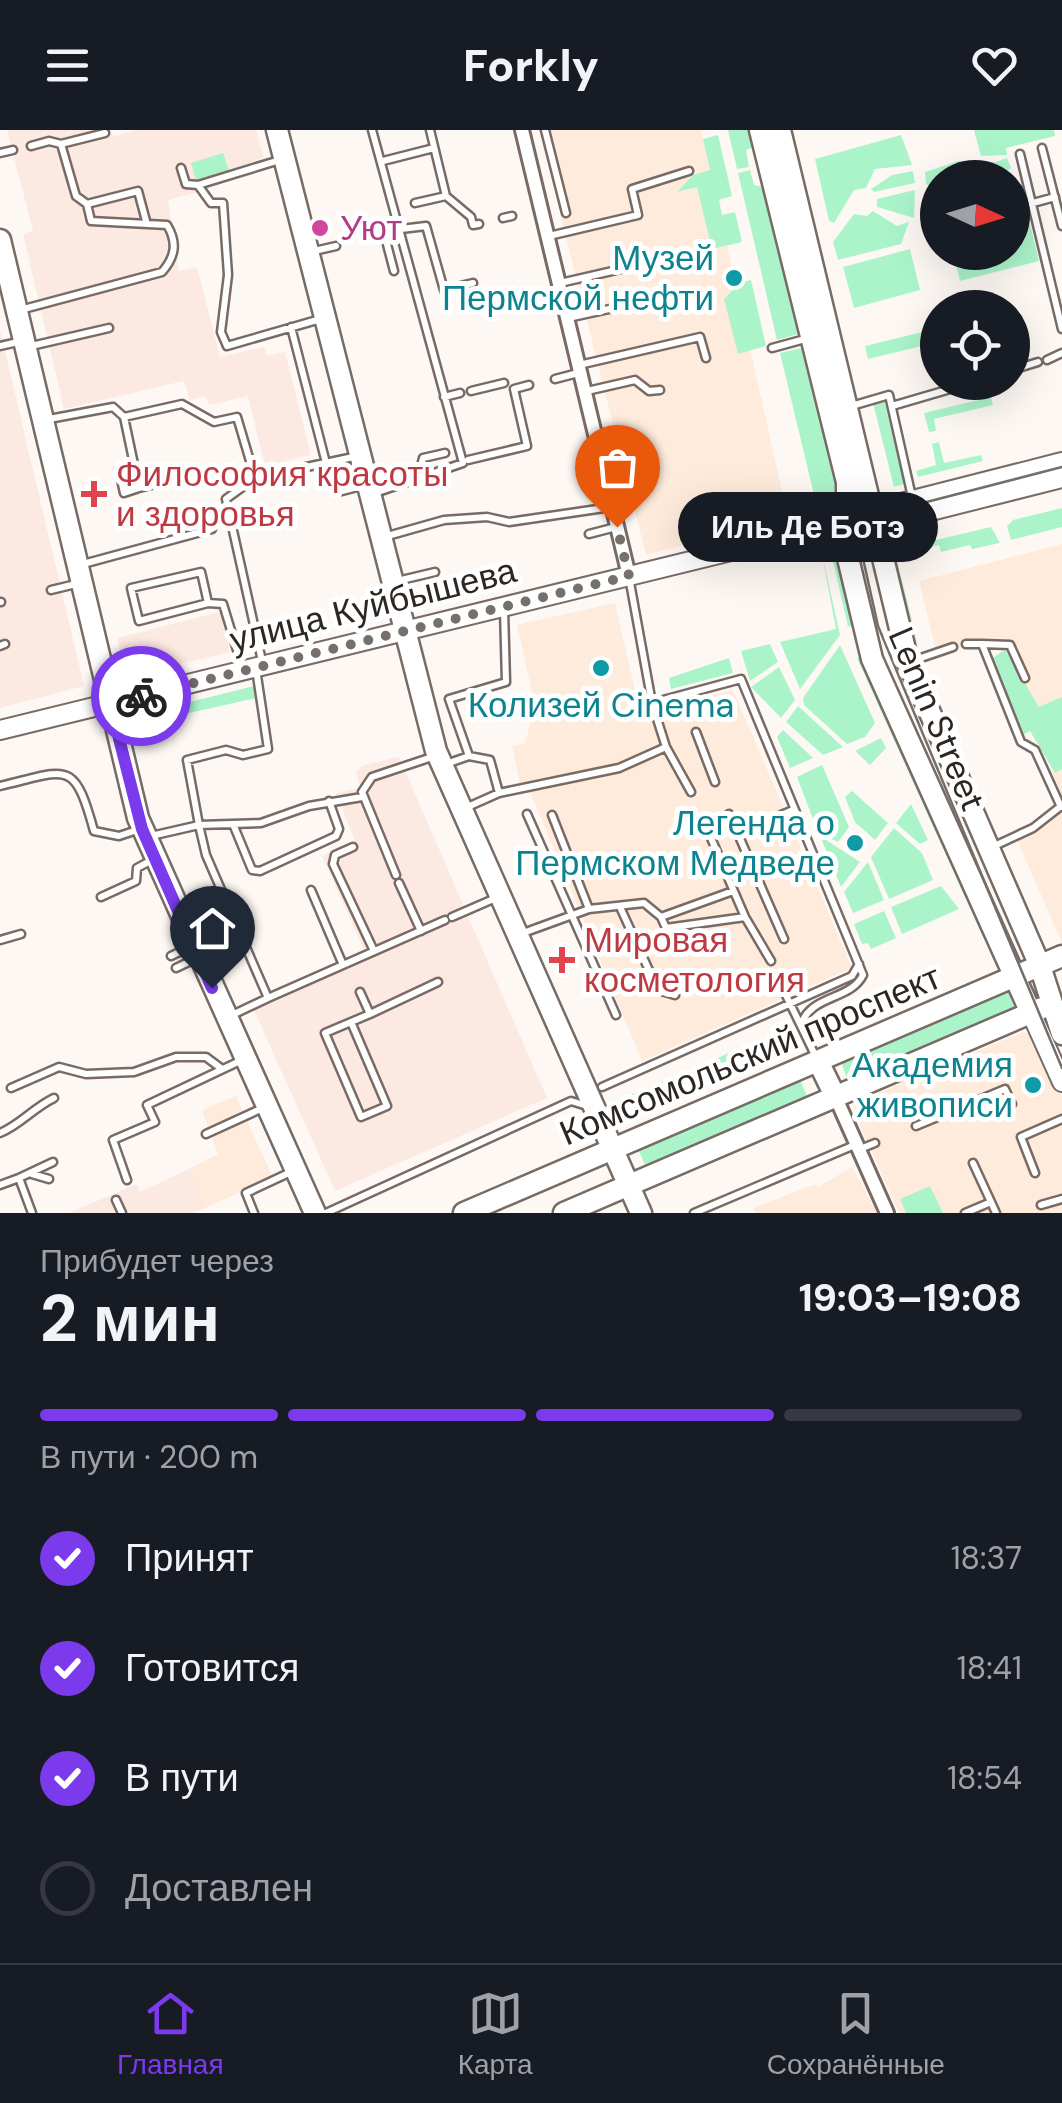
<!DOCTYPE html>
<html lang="ru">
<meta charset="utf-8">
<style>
body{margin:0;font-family:"DM Sans",sans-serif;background:#242831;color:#f1f3f6;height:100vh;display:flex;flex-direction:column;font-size:38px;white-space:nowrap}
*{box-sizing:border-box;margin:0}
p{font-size:32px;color:#9ea1a6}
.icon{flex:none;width:55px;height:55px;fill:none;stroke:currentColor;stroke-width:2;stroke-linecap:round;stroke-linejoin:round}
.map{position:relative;height:1083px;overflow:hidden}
.side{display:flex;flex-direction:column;background:#171b24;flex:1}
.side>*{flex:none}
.needle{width:65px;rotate:94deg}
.tools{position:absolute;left:920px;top:30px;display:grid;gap:20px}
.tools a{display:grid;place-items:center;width:110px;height:110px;border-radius:50%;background:#171b24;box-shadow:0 10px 40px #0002;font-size:50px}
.pin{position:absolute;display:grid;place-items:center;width:85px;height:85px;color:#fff;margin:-102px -42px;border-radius:50% 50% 50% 0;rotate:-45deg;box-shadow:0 0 10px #0007}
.pin .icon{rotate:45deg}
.courier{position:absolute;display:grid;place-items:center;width:100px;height:100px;margin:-50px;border:8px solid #7c3aed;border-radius:50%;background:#fff;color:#222;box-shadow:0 2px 12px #0007}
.bubble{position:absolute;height:70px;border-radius:35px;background:#171b24;box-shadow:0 10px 40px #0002;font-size:32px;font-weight:800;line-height:70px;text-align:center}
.summary em{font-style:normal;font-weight:800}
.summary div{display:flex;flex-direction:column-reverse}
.summary{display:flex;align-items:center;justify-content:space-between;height:170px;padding:0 40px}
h1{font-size:65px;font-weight:800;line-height:75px}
.bar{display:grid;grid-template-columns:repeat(4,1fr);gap:15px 10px;align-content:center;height:120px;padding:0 40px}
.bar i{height:12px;border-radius:8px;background:#363941}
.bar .selected{background:#7c3aed}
.bar p{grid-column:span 4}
ol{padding:0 40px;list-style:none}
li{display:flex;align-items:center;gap:30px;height:110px}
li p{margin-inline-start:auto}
li .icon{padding:10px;border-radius:50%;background:#7c3aed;color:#fff;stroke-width:4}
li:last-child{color:#9ea1a6}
li i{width:55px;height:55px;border:5px solid #363941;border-radius:50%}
header{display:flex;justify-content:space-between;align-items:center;height:130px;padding:0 40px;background:#171b24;font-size:45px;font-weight:800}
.dock{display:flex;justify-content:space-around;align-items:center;height:140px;border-top:2px solid #363941;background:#171b24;font-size:28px;color:#9ea1a6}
.dock a{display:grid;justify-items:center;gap:5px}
.dock .selected{color:#7c3aed}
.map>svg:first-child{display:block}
.commercial{fill:#ffebdb}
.built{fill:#fce9e1}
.green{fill:#abf4ca}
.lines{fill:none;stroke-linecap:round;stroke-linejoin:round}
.lane-casing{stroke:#786b65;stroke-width:11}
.street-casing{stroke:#786b65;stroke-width:18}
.secondary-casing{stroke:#786b65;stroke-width:22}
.primary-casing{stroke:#786b65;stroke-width:25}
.lane{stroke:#fff;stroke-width:6}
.street{stroke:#fff;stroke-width:12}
.secondary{stroke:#fff;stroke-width:18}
.primary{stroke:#fff;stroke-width:20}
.tram{stroke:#746e6b;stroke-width:2.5}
.done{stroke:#76706d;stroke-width:10;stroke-dasharray:0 18}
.route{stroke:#7c3aed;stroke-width:12}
.hotel-dot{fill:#d1479c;stroke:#fff;stroke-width:4}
.culture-dot{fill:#0f9aa8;stroke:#fff;stroke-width:4}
.health-dot{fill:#e0444e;stroke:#fff;stroke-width:4}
.labels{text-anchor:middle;stroke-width:10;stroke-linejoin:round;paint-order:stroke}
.hotel-label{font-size:35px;fill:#b23c85;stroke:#fff;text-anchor:start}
.culture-label{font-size:35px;fill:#0d838f;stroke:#fff;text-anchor:end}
.health-label{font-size:35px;fill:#be3a42;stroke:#fff;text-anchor:start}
.street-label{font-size:35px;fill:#2d2724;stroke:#fff}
</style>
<header><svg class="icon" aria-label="menu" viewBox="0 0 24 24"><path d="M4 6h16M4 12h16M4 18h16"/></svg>Forkly<svg class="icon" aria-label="heart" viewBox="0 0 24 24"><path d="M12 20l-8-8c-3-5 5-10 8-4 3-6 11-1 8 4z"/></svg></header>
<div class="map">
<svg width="1062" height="1083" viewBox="0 0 1062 1083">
<rect width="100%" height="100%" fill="#fef8f5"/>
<path class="commercial" d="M539 0H701L788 388 646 425Z
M1062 414V666L999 512H975L938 529 919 451Z
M615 473 640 582 733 560 852 838 642 931 530 662 522 663 512 616 525 613 535 575 517 495Z
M1062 679V813L1013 700Z
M1023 902 1036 907 1062 965V1083H899L854 982 855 973Z
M236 966 273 1048 207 1077 189 1039 218 1024 202 980Z
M852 1037 877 1083H755L753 1078 816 1054 818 1057Z"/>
<path class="built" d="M7 0H106L114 6 137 0H256L264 28 196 51 198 62 168 70 171 90 179 141 197 137 220 227 264 217 267 226 285 222 311 325 265 336 248 266 209 275 206 266 190 270 184 251 64 279 23 104 33 101Z
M0 200 84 556 0 578Z
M220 482 230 522 126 547 117 508Z
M399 627 547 968 335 1061 254 880 368 829 322 726 355 711 336 663 360 658 356 641 364 635Z
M189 1039 207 1077 193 1083H69L136 1054 140 1062Z"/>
<path class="green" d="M728 0H749L754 17 746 20 749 37 737 39Z
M974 0H1054L1055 6 1006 18 1007 25 981 26Z
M718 5 732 66 719 70 722 85 735 82 742 112 712 119 697 57 677 62 693 45 710 40 703 9Z
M901 5 912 35 875 39 866 58 854 60 834 93 829 91 815 29Z
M223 23 229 40 196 50 191 33Z
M1007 28 1011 38 1000 47 938 48 937 60 926 54 925 42 959 31 990 34Z
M750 40 754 55 764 57 798 204 777 210 738 43Z
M913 41 915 53 874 62 871 59 892 45Z
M915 60 914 88 877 77V69Z
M873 81 897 96 909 92 901 114 838 130 833 112 854 84 867 86Z
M1029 90 1039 131 960 151 953 123 1012 122 1013 94Z
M910 119 920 160 854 178 843 137Z
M751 150 766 216 738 224 724 169 740 153Z
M931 200 934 213 868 229 865 216Z
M801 218 838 364 815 369 780 223Z
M991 267 993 275 934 289 936 301 929 302 924 283Z
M884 270 904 354 894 357 873 273Z
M939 312 944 333 981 325 983 331 918 347 916 341 936 335 932 314Z
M1062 378V397L1011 410 1007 396 1013 390Z
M991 397 1000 413 972 419 970 415 941 422 939 415 912 421 911 416Z
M893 415 920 522 890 416Z
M821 419 840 505 800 559 780 512 836 499Z
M833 431H837L853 495 848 497Z
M770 514 778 532 750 551 741 521Z
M840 515 875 593 865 607 847 614 804 575 803 568Z
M1005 520 1039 577 1062 567V639L1055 643 1030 601 1023 605 992 528Z
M863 526 987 805 983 807 857 528Z
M729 528 733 543 671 559 669 548Z
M779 537 795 570 781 588 751 557Z
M258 555 261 567 136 595 134 586Z
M798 576 843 617 823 625 786 592Z
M783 600 813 628 790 638 777 607Z
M881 608 886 618 870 635 855 621Z
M822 635 849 697 838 712 818 702 797 647Z
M852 661 888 693 875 710 855 692 845 667Z
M911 674 928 710 920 714 896 693Z
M894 698 922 723 933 750 889 769 871 727Z
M820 706 860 732 841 757Z
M868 732 884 770 853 783 844 762Z
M941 756 959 779 902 804 891 777Z
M884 781 896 808 871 819 868 813 862 814 854 794Z
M1008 862 1015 879 848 950 841 933Z
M779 902 787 921 723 948 715 929Z
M690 940 698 960 621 993 613 972Z
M800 950 808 968 646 1037 638 1019Z
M930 1056 943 1083H906L900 1069Z"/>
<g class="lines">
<defs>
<path id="lane" d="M372 0 463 333 375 363
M430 0 446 66 471 87 473 95 479 94
M545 0 566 83
M61 14 76 66 87 74 138 61 146 91
M31 16 49 11 61 14 105 3
M1042 18 1062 96
M0 23 13 20
M1020 24 1062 199
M383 31 434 18
M181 38 186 54 198 55 283 29
M198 55 211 73H223L228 145 221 202 227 216 324 188
M415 73 446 66
M1033 73 1055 67
M503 88 512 86
M401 99 426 96 444 160 473 153
M549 106 638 85 632 59 689 41
M368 108 384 103 394 141
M314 121 336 116
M560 153 669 128
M20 180 162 142C175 127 178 113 167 95L91 91 87 74
M568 188 678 164
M291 197 326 333
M0 216 18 212
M27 217 109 198
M772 218 805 209
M1047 230 1062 223
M579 235 700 207 706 228
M1012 240 1038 232
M555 249 578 243
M471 261 504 253
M587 261 635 250 649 261 660 260
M444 267 460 263
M892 276 974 252
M848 277 889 265 912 367
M49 289 113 277 124 287 182 274 214 292 237 287 255 348
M468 330 527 316 514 259 529 255
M119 340 124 363 139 358 124 287
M418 348 423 328 445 323
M139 358 180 348
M342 361 365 355
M589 404 616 397
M384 407 444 390 487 387 509 392 611 377
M83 434 212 399
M629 447 652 573 666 617 691 662
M397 451 435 442
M51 460 80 453
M0 472H1
M208 473 201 442 131 458 139 491 208 473 223 474 243 540
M966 514H982L1021 612 1035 620 1061 677
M982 514 1010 515 1025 548
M0 516 5 514
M262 531 226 369 255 348 358 326
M912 531 953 517
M256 539 268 619 243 625 226 620 187 630 199 695 261 693 309 676 362 667
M652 573 741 549 863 845C850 871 811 864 801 895
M696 602 715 652
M446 634 469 626
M0 656C68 640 74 628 94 701L119 706 137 700
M499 663 490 630 469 626 449 569 506 552 504 480
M463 679 499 663 619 638 666 617
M527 684 616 885
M729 684 738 704
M781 685 793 680
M233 694 252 740 260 741 336 706 339 699 329 671
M705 694 745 787 771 831
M754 697 738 704 784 809
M151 706 199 695 206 725 268 868 230 886
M353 717 335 725 333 734 374 821
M990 718 1033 698 1061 676
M396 745 362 662 372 647 432 627
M399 753 421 801
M311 760 343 835
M101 767 136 751 137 738 152 730
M620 777 658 860 675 865
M589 779 644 773 661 787 733 761
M452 787 498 767
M661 787 666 798 745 787
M523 803 589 779 552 685
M0 810 21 804
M171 826 192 816
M176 838 197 828
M782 857 815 925
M360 862 370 884 438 852
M268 868 445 790
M351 892 387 976 361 987 325 903 370 884
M602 957 852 846 859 834
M11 958 59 937 86 944 134 942 176 927H206L222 939
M916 996 1005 959 1012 974
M0 1003C20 995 33 978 54 968
M206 1004 265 977
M860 1019 875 1013
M1035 1043 1021 1007 1062 989
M32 1044 49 1049
M19 1048 53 1032
M127 1050 113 1010 155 992 147 975 240 931
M0 1055 19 1048 32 1083
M116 1070 122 1083
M991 1072 996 1083
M1041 1075 1062 1069
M254 1083 246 1063 293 1041
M326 1083 571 971 584 975
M694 1083 857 1014
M965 1083 991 1072 973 1033"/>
<path id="street" d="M522 0 629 446
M836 968 887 1083"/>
<path id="secondary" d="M862 383 1062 332
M0 600 809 402 891 391 1062 348
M1031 883 1062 952"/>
<path id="primary" d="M277 0 436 621 641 1083
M760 0 847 352V424L872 529 1031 883
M780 0 908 532 1040 836 1062 904
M0 110 138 688 315 1083
M818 931 836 968
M464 1083 1062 826
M564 1083 1042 878"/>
</defs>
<use href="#lane" class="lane-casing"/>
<use href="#street" class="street-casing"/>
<use href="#secondary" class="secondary-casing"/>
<use href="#primary" class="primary-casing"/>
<use href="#lane" class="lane"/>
<use href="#street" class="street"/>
<use href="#secondary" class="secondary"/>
<use href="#primary" class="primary"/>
<path class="tram" d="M1062 337 884 383 866 403 862 424 878 496 1062 938"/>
</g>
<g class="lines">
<path class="done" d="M141 566 629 446 617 397"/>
<path class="route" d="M141 566 110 573 142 699 212 858"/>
</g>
<circle class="hotel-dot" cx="320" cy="98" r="10"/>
<g class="culture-dot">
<circle cx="734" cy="148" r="10"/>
<circle cx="601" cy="538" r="10"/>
<circle cx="855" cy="713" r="10"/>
<circle cx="1033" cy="955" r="10"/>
</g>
<g class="health-dot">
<path d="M89 349h10v10h10v10h-10v10h-10v-10h-10v-10h10z"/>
<path d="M557 815h10v10h10v10h-10v10h-10v-10h-10v-10h10z"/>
</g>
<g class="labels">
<g class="hotel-label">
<text x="340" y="110">Уют</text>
</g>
<g class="culture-label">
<text x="714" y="140">Музей<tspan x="714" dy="40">Пермской нефти</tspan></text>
<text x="601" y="587" text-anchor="middle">Колизей Cinema</text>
<text x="835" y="705">Легенда о<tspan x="835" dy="40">Пермском Медведе</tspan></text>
<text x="1013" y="947">Академия<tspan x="1013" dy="40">живописи</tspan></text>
</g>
<g class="health-label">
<text x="116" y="356">Философия красоты<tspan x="116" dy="40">и здоровья</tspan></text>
<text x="584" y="822">Мировая<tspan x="584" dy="40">косметология</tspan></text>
</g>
<g class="street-label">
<text transform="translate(373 475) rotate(-14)" y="12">улица Куйбышева</text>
<text transform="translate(937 589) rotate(67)" y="12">Lenin Street</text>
<text transform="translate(750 925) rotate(-23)" y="12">Комсомольский проспект</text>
</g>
</g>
</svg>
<div class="tools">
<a><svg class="needle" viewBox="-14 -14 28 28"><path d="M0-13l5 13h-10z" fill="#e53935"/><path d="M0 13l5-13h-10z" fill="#9ea1a6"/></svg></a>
<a><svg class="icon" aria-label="locate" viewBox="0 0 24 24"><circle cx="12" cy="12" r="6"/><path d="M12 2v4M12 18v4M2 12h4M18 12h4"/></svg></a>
</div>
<div class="pin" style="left:617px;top:397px;background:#ea580c"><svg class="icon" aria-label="bag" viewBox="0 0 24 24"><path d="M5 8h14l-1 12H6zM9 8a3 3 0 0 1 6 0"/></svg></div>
<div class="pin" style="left:212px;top:858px;background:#1f2937"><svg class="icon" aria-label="home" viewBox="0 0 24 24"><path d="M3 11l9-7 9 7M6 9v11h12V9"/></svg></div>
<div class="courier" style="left:141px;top:566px"><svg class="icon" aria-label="bike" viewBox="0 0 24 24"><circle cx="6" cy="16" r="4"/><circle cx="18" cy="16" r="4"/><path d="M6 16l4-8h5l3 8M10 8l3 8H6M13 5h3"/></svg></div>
<div class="bubble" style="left:678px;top:362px;width:260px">Иль Де Ботэ</div>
</div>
<section class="side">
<div class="summary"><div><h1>2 мин</h1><p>Прибудет через</p></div><em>19:03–19:08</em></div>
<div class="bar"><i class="selected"></i><i class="selected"></i><i class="selected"></i><i></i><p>В пути · 200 m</p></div>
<ol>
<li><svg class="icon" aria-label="check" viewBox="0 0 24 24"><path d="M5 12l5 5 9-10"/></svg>Принят<p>18:37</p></li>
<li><svg class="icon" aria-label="check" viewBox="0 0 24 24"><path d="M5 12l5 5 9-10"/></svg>Готовится<p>18:41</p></li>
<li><svg class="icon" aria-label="check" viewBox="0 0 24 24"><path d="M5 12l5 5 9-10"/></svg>В пути<p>18:54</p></li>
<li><i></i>Доставлен</li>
</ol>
</section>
<nav class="dock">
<a class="selected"><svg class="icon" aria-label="home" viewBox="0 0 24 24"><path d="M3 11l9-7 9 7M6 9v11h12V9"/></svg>Главная</a>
<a><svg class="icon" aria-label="map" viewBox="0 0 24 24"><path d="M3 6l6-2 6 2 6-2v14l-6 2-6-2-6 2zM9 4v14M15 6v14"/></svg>Карта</a>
<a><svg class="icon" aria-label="saved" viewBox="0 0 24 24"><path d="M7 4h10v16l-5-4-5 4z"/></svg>Сохранённые</a>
</nav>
